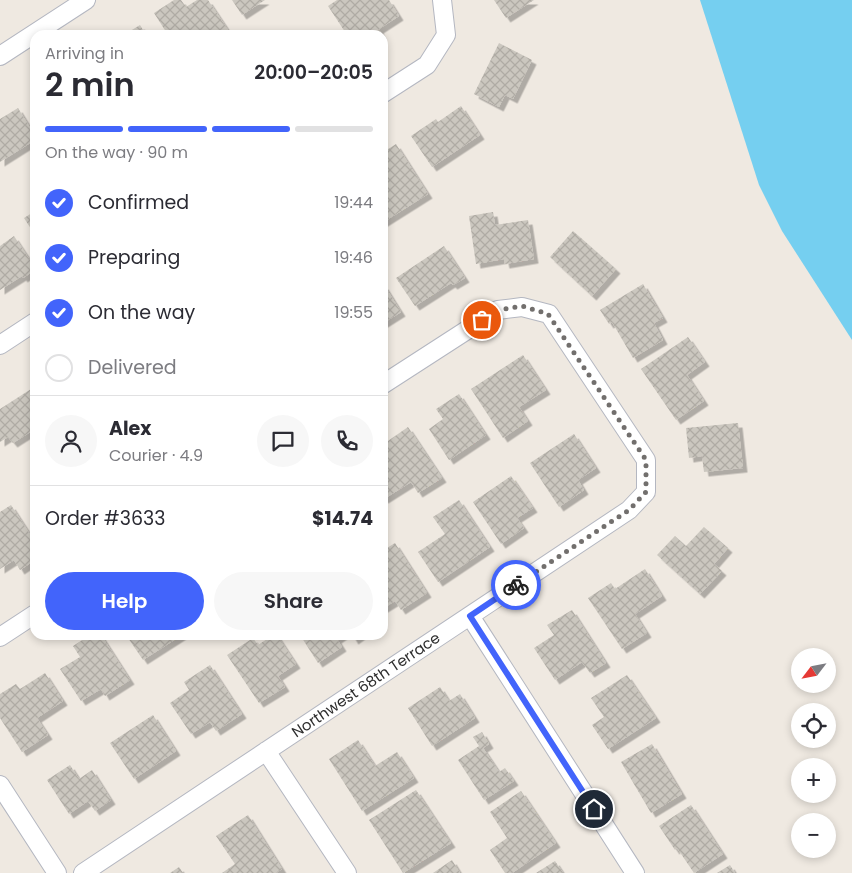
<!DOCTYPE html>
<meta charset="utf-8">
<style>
body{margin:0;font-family:Poppins,sans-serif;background:#f7f7f7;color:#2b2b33;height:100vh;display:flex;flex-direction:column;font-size:19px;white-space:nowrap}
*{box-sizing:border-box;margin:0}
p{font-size:16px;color:#7c7c81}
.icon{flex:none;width:28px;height:28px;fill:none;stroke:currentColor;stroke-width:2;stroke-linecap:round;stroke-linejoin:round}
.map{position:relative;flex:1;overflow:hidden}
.sheet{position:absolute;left:30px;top:30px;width:358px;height:610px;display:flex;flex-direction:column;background:#fff;border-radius:15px;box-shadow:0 2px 8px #0003}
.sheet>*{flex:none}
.needle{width:32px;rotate:238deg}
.buttons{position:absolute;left:791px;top:648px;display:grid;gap:10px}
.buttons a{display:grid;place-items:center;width:45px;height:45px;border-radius:50%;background:#fff;box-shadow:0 2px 8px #0003;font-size:25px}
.pin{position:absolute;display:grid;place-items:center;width:42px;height:42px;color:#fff;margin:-21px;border:2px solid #fff;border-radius:50%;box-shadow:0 1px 5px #0007}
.courier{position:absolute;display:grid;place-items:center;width:50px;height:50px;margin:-25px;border:4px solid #4264fb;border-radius:50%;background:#fff;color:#222;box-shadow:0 1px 6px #0007}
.overview em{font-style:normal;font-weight:600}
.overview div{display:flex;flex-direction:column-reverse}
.overview{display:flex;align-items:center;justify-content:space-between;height:85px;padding:0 15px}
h1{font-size:32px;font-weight:600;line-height:38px}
.bar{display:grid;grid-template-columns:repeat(4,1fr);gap:8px 5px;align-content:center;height:60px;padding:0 15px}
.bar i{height:6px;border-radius:4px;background:#e1e1e2}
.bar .on{background:#4264fb}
.bar p{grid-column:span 4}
.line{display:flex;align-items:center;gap:12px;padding:0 15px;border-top:1px solid #e1e1e2}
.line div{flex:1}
.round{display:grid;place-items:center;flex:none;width:52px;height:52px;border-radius:26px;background:#f7f7f7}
ol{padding:0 15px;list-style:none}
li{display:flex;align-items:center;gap:15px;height:55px}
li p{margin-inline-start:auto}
li .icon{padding:5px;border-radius:50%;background:#4264fb;color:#fff;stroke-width:4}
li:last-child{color:#7c7c81}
li i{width:28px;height:28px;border:2px solid #e1e1e2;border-radius:50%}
.action{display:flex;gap:10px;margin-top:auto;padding:10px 15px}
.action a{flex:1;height:58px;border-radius:30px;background:#4264fb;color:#fff;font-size:20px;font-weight:600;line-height:58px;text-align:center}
.action a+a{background:#f7f7f7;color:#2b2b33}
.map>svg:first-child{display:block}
.water{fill:#75cff0}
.building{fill:url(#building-cross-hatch);filter:url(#shadow)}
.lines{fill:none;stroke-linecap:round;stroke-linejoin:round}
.street-casing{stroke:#b4b7c1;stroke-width:20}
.street{stroke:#fff;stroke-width:18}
.done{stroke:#726f6d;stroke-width:5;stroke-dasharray:0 9}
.route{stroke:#4264fb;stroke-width:6}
.labels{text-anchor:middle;stroke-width:4;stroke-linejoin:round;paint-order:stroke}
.street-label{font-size:15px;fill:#2e2e2e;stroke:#fff}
</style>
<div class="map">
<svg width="852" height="873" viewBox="0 0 852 873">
<defs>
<pattern id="building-cross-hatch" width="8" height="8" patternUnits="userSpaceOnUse" patternTransform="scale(1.25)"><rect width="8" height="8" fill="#cbc7bf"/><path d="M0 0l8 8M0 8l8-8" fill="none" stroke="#afaba4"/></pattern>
<filter id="shadow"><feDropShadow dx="4.5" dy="4.5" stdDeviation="0" flood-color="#0004"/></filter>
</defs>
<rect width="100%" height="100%" fill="#efe9e1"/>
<path class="water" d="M700 0H852V340L782 231 759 185Z"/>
<path class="building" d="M174 0H181L186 7 197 0H208L230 33 227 35H168L154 13Z
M232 0H265L242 15Z
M337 0H389L399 16 379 29 382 35H347L328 6Z
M494 0H534L506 18Z
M140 25 146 35H128L127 33Z
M499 43 532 60 513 99 505 95 499 107 474 94Z
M461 106 480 135 432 167 411 136 436 119 438 122Z
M18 108 35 136V140L0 162V119Z
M396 144 428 194 382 223V153Z
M35 211V235L24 218Z
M493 212 495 225 528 220 534 259 505 264 504 259 476 264 469 216Z
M573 231 616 269 592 296 550 257Z
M14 236 35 268V270L23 278 22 276 0 290V246Z
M444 246 465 278 453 285 451 283 415 306 396 278Z
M643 284 663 318 654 323 663 340 633 358 612 322 609 324 600 310Z
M384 285 401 312 382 324V286Z
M688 337 705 362 687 375 704 401 676 420 641 369Z
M523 355 546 390 519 407 528 421 503 438 471 389Z
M31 389 35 395V429L13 443 8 437 0 442V409Z
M459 394 486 435 449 460 429 429 443 419 436 409Z
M738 423 743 468 704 472 702 456 689 458 686 428Z
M408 427 442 478 418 493 411 482 384 499 382 497V451L388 448 385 443Z
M574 434 596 468 578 480 584 490 559 507 530 463Z
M511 476 533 508 517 518 524 528 501 544 473 502Z
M459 500 490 547 438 582 418 552 445 534 433 517Z
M11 505 35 542V560L20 570 14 560 0 569V512Z
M704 527 728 548 714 564 722 571 700 594 657 555 675 536 686 546Z
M395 543 427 593 401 610 395 601 382 609V551Z
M645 569 662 596 635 614 647 633 622 649 588 598 611 583 615 589Z
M572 610 606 663 590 673 582 662 555 680 534 648 554 635 547 625Z
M90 635H101L130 680 105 696 101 689 81 701 60 669 80 657 73 646Z
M126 635H182L143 660Z
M273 635H277L296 664 278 676 285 687 259 703 227 655 253 638 258 645Z
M300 635H343L337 639 342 647 318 663Z
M351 635H361L354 640Z
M210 665 242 714 216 731 210 722 191 734 170 703 189 690 184 682Z
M45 673 63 701 37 718 48 735 22 752 0 718V694L16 684 20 689Z
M627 675 656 718 608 749 592 725 604 717 591 698Z
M440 687 449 701 460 694 475 718 432 746 408 708Z
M153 715 176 751 134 779 110 743Z
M482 732 489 744 483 748 499 772 505 768 514 781 484 800 458 760 479 746 473 737Z
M358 740 375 766 397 752 414 778 362 811 329 759Z
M652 744 682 794 651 813 621 762Z
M70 765 79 779 92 770 111 800 95 811 88 801 69 814 47 780Z
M416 790 451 843 403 873 369 820Z
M521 791 556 843 512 873H505L490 850 507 838 490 812Z
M691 805 723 854 694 873 677 848 675 850 659 826Z
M248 815 282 869 276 873H222L235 864 216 836Z
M452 860 460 873H433Z
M555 861 563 873H536Z
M730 865 735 873H717Z
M179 867 183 873H170Z"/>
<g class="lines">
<defs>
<path id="street" d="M0 56 86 0
M382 94 427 65 446 35 442 0
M0 345 35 322
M470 616 635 873
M0 637 35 614
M266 751 347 873
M0 785 57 873
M83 873 629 510 646 492V460L549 314 522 307 498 310 382 385"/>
</defs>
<use href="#street" class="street-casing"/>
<use href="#street" class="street"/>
</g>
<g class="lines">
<path class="done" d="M482 320 498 310 522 306 548 314 646 460V492L629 510 516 585"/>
<path class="route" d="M516 585 470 616 594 809"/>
</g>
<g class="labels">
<g class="street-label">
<text transform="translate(366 685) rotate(-34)" y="5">Northwest 68th Terrace</text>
</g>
</g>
</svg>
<div class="buttons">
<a><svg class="needle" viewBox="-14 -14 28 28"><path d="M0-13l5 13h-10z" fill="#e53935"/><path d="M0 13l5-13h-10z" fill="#7c7c81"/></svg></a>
<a><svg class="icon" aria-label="locate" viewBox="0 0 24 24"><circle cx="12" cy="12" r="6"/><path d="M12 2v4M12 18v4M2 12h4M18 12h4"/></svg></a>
<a>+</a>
<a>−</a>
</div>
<div class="pin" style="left:482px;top:320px;background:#ea580c"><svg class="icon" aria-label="bag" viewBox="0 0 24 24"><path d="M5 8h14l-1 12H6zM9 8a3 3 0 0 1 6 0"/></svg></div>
<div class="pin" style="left:594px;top:809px;background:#1f2937"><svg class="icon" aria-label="home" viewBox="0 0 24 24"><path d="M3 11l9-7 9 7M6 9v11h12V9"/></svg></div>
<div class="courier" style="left:516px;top:585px"><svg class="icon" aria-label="bike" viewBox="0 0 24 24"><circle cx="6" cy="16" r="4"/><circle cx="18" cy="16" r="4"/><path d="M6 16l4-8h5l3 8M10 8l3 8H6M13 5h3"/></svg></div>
<section class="sheet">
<div class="overview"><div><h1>2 min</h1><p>Arriving in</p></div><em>20:00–20:05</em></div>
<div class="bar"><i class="on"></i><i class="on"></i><i class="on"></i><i></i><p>On the way · 90 m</p></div>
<ol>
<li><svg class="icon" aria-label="check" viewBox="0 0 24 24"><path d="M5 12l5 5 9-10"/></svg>Confirmed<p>19:44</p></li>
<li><svg class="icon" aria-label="check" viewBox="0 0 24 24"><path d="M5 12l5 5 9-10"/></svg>Preparing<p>19:46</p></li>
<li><svg class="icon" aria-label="check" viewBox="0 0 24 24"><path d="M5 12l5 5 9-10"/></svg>On the way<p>19:55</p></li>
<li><i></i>Delivered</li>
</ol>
<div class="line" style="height:90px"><a class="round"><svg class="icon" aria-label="person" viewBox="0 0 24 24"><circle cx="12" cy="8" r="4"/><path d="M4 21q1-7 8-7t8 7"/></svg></a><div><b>Alex</b><p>Courier · 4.9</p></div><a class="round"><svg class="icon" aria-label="chat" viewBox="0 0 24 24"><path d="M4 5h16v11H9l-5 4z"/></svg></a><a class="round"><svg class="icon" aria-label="phone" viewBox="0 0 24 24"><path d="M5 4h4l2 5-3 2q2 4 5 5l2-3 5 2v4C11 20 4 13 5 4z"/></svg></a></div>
<div class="line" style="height:65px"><div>Order #3633</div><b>$14.74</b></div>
<div class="action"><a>Help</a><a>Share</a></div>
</section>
</div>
